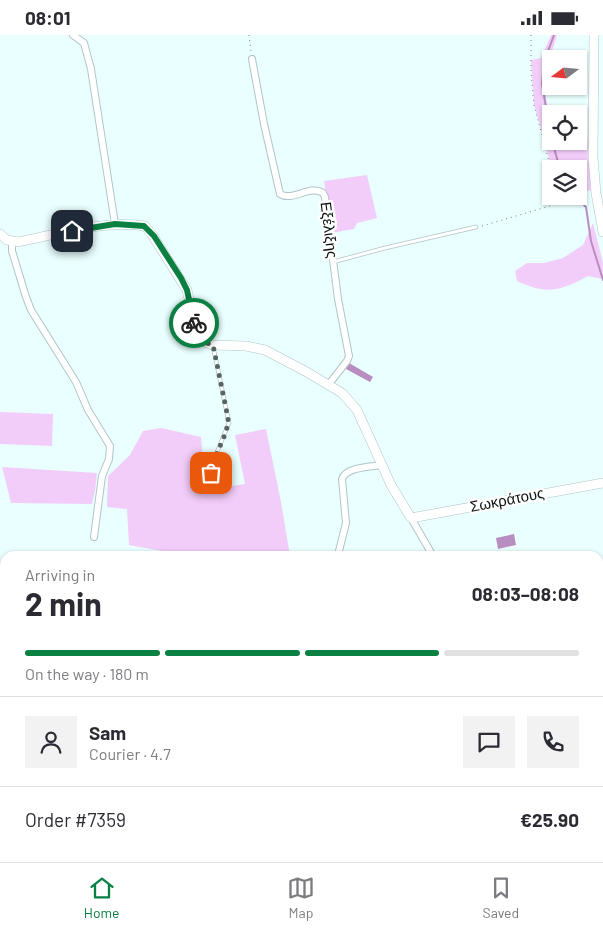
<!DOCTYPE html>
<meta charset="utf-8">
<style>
body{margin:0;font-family:Barlow,sans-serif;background:#f2f2f3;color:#2b2b33;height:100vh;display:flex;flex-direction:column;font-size:19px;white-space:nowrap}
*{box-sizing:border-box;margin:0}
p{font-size:16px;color:#7c7c81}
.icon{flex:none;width:28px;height:28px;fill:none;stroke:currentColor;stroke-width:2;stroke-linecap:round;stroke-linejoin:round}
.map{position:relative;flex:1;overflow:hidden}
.details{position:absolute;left:0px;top:516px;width:604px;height:311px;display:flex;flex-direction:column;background:#fff;border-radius:15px 15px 0 0;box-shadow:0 1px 4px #0004}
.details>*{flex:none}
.needle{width:32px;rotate:254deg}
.buttons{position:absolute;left:542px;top:15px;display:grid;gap:10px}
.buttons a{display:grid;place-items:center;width:45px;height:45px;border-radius:0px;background:#fff;box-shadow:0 1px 4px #0004;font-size:25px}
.pin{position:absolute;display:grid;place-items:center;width:42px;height:42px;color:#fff;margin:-21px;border-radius:10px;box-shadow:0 2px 8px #0006}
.courier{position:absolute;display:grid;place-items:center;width:50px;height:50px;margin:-25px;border:4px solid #0b8043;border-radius:50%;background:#fff;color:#222;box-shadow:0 1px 6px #0007}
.summary em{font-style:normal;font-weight:700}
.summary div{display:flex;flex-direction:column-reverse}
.summary{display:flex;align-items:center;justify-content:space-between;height:85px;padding:0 25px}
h1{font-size:32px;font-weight:700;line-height:38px}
.bar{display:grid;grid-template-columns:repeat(4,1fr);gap:8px 5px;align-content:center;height:60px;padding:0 25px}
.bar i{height:6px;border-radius:4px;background:#e1e1e2}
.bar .on{background:#0b8043}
.bar p{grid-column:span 4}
.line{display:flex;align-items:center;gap:12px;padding:0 25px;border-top:1px solid #e1e1e2}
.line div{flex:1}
.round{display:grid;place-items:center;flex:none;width:52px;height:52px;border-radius:0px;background:#f2f2f3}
.status{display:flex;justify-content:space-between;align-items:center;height:35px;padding:0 25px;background:#fff;direction:ltr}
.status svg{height:14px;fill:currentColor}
.tabs{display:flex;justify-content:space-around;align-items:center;height:70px;border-top:1px solid #e1e1e2;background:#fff;font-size:14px;color:#7c7c81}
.tabs a{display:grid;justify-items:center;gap:2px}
.tabs .on{color:#0b8043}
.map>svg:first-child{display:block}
.green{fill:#f3cdf9}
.water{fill:#b88dbf}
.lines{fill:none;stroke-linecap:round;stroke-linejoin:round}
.stream{stroke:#b88dbf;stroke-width:2}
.lane-casing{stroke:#b0c5c5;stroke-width:4.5}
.street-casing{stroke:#b0c5c5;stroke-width:8}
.secondary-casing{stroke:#b0c5c5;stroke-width:10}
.path{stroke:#778484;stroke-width:1;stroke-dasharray:1 4;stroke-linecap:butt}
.lane{stroke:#fff;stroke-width:3}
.street{stroke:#fff;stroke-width:6}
.secondary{stroke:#fff;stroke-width:9}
.done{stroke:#586464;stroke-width:5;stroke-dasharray:0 9}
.route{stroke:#0b8043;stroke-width:6}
.labels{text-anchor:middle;stroke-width:5;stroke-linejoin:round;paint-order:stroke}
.street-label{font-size:15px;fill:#0a1111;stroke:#fff}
</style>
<div class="status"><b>08:01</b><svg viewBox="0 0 49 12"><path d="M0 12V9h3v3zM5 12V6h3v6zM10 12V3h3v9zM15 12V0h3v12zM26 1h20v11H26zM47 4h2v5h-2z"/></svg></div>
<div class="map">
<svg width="603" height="827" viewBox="0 0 603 827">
<rect width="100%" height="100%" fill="#eaffff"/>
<path class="green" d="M551 0H557C554 13 547 25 545 38 543 61 551 83 551 106H579V98L587 97 591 155 579 159V134H552L534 69 531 25 541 23Z
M367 140 377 183 357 188 354 194 331 198 324 146Z
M593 188 603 228V244L588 241C561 256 546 260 517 246L515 236 527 228H544L563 223 583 210Z
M0 377 53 379 52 411 0 409Z
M161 393 201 402 206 455 245 449 235 400 266 394 281 467 290 521H173V518L129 510 127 474 107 472 108 441 130 420 143 396Z
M2 432 97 438 95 456 92 469 11 468Z
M27 823 307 822V823L306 827H26Z"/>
<path class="water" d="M349 328 373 342 370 347 346 334Z
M514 499 516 510 498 514 496 503Z"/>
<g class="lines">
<path class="stream" d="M551 101 542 49 544 27 554 0
M552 106 560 134
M583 169 586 172 591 206 603 245"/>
<defs>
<path id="lane" d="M333 227 385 213 476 192
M211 438 215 422 229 388 213 311"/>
<path id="street" d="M73 0 84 8 91 34 115 189
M252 24 264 89 280 159C293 167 310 149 323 158L325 162 338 264 349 321 347 326 329 349
M12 207V216L26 262 31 275 76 347 88 375 110 411 109 424 102 441 94 502
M411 483 433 521
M339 516 346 488 342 444C346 432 370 432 382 430
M342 827 344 822"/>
<path id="secondary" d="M594 0 593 123 596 158 603 197
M0 199 7 205 18 207C59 199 102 185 145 191L153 201 187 255 196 295 201 306 213 310 246 311 265 315 305 336 342 358 357 375 391 450 411 483 603 448"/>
</defs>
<use href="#lane" class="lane-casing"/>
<use href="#street" class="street-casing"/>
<use href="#secondary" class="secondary-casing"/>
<path class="path" d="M249 0 251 17
M531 0V37L534 70 551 134
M559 161 560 167
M482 191 560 168 578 166 588 162
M574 822V827"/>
<use href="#lane" class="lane"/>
<use href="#street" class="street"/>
<use href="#secondary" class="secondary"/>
</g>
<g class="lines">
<path class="done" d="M194 288 201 306 213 310 228 383C229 400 213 419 211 438"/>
<path class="route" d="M72 196 115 189 144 191 154 201 181 243 187 255 194 288"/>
</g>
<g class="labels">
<g class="street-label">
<text transform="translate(329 195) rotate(83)" y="5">Εξέλιξης</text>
<text transform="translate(507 465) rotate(-11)" y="5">Σωκράτους</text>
</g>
</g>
</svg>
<div class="buttons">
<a><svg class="needle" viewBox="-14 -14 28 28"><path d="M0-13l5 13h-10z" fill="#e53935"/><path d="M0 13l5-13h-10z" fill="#7c7c81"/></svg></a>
<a><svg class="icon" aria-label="locate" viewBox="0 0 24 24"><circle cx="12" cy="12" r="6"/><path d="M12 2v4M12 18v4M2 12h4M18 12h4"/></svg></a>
<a><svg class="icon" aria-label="layers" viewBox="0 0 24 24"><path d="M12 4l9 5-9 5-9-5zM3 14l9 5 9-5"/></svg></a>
</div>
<div class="pin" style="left:211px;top:438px;background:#ea580c"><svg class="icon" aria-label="bag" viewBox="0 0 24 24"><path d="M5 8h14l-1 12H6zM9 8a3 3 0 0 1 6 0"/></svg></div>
<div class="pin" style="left:72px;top:196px;background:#1f2937"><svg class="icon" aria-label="home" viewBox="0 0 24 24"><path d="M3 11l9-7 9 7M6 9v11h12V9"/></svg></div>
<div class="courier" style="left:194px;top:288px"><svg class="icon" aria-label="bike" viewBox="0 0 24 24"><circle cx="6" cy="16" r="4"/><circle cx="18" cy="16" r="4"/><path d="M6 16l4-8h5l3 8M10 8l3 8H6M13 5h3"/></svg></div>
<section class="details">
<div class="summary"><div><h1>2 min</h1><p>Arriving in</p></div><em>08:03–08:08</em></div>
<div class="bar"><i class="on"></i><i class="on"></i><i class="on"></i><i></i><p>On the way · 180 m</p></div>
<div class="line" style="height:90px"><a class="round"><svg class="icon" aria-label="person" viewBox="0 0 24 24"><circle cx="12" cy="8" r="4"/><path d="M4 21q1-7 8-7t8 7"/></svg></a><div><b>Sam</b><p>Courier · 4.7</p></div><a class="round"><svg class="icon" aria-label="chat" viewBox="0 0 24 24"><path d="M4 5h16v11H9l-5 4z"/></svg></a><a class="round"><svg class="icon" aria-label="phone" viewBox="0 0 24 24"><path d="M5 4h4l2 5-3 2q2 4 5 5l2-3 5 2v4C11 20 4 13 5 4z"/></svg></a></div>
<div class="line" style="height:65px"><div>Order #7359</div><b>€25.90</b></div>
</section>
</div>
<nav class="tabs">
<a class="on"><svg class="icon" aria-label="home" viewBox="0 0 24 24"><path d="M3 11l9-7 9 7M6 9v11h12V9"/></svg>Home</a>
<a><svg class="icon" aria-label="map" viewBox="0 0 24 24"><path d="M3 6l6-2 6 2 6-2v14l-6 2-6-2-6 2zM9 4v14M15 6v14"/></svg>Map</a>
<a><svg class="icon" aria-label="saved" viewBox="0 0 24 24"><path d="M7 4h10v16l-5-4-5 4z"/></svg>Saved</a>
</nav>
